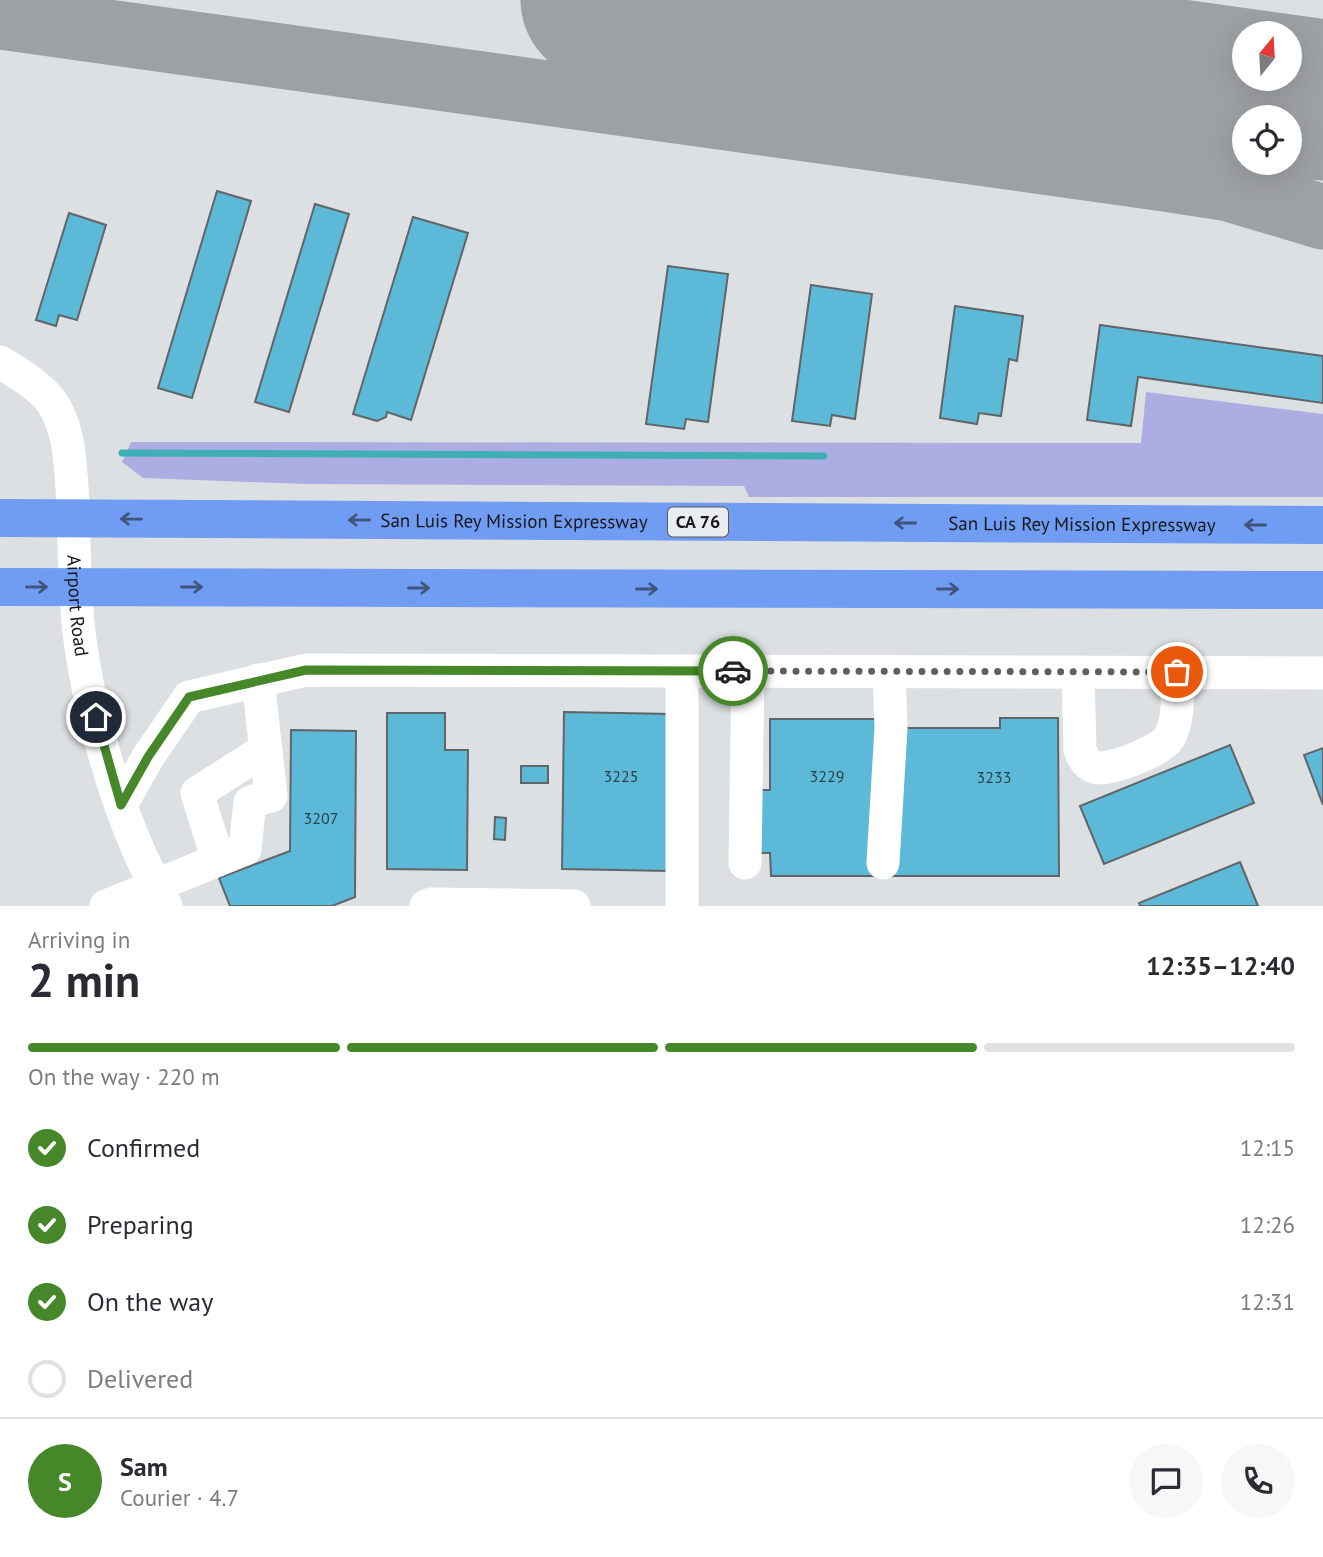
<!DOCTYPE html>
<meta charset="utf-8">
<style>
body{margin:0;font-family:"PT Sans",sans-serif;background:#f7f7f7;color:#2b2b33;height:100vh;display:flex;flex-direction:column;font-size:26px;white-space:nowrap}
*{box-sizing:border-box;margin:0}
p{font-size:23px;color:#7c7c81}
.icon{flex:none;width:38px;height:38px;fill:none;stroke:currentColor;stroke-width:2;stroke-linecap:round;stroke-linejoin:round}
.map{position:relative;height:906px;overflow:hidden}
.sheet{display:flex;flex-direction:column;background:#fff;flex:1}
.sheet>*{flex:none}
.needle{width:46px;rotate:18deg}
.buttons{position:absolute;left:1232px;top:21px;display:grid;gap:14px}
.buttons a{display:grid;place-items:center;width:70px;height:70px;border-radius:50%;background:#fff;box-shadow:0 7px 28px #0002;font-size:35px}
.pin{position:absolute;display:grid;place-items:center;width:60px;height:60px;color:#fff;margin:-30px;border:4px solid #fff;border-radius:50%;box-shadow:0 2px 7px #0007}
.courier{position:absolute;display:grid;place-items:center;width:70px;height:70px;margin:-35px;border:5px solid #458729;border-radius:50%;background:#fff;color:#222;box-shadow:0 2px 9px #0007}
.summary em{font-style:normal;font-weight:700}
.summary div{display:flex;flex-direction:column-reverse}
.summary{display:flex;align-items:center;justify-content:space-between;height:119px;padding:0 28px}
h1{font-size:46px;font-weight:700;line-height:52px}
.bar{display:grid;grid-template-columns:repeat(4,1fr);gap:10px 7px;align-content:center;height:84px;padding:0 28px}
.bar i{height:9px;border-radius:5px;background:#e1e1e2}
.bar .selected{background:#458729}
.bar p{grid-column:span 4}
.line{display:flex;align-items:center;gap:18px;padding:0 28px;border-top:2px solid #e1e1e2}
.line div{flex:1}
.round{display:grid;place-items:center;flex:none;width:74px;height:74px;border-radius:37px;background:#f7f7f7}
ol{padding:0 28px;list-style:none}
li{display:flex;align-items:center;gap:21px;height:77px}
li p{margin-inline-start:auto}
li .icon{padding:7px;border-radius:50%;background:#458729;color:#fff;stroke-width:4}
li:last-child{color:#7c7c81}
li i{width:38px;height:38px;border:4px solid #e1e1e2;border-radius:50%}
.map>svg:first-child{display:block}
.green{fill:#acade2}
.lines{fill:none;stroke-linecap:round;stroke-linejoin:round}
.stream{stroke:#40afb5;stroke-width:7}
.taxiway{stroke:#9ea1a4;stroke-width:65}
.runway{stroke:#9ea1a4;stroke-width:161}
.building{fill:#5cbad8;stroke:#616567;stroke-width:2}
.minor{stroke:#fff;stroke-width:33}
.highway{stroke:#709cf3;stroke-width:38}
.oneway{stroke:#40547c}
.done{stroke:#5d5f61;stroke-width:7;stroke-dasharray:0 12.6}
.route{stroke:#458729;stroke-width:9}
.labels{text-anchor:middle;stroke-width:7;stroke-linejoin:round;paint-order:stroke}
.number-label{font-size:16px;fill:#29414a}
.shield{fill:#e9edf0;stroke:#57595b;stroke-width:2}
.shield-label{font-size:18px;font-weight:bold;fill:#18191b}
.street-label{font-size:19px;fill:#18191b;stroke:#e9edf0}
</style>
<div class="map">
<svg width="1323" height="906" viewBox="0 0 1323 906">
<rect width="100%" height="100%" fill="#dce0e3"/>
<path class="green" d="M1146 392 1323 414V497H749L744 486 305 484 143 478 122 462 131 442 1141 443Z"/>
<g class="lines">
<path class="stream" d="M122 453 824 456"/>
<path class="taxiway" d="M0 17 1165 179 1229 189 1323 217
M745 20C775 33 794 42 790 77 789 85 789 93 786 100
M814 130C789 116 787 103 790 75 791 66 791 58 799 50 810 38 829 36 844 33"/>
<path class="runway" d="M601 0 1323 100"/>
</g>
<path class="building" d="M217 191 251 201 192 398 158 388Z
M315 204 349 214 289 412 255 402Z
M69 213 106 225 77 320 59 315 56 326 36 320Z
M413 217 468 233 411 420 387 412 386 417 377 421 353 414Z
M668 266 728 274 708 422 686 419 684 429 646 424Z
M811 285 872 294 855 419 832 415 830 426 792 421Z
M955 306 1023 316 1017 361 1009 359 1001 416 979 413 977 424 940 418Z
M1100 325 1323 356V403L1138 377 1131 426 1087 420Z
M564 712 672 714 670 871 562 869Z
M387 713H445V750H468L467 870 387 869Z
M1000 718H1058L1059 876H771L770 853H753L752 790H770V719H882L891 728H1000Z
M291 730 356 731 355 897 332 906H230L219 878 290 851Z
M1230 745 1254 803 1104 864 1080 806Z
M1323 748V805L1304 755Z
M521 766H548V783H521Z
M495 817 506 818 505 840 494 839Z
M1240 862 1258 906H1140L1139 903Z"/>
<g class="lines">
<g class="minor">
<path id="s1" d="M0 362C19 374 46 389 56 409 69 434 70 460 72 487 75 538 73 589 80 640 89 708 112 791 140 854 148 872 158 888 166 906"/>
<path d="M1078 672 1080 750C1083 757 1086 764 1094 767 1107 773 1162 750 1169 738 1180 718 1177 694 1177 672"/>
<path d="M121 805 148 757 189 697 306 670 1323 673"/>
<path d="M218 860 197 793 266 749"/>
<path d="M745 863 748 671"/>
<path d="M883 863 891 728 889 672"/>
<path d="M106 906 245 849 250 802 271 796 258 680"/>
<path d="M426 906 431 904 574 906"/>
<path d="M682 906V671"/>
</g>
<g class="highway">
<path id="s2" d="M0 518 1323 525"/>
<path d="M0 587 1323 590"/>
</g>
</g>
<defs><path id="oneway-shaft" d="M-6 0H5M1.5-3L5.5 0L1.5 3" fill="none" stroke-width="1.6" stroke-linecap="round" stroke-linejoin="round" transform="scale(1.75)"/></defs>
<g class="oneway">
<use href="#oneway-shaft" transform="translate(131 519) rotate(-179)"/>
<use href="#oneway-shaft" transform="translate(359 520) rotate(-180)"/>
<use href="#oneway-shaft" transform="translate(905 523) rotate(-180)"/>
<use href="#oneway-shaft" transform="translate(1255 525) rotate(-180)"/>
<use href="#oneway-shaft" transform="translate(37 587)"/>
<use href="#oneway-shaft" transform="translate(192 587)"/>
<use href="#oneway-shaft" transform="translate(419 588)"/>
<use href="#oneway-shaft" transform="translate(647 589)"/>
<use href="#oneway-shaft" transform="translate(948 589)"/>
</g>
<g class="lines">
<path class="done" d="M733 671 1177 672"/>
<path class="route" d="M96 717 121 805 148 757 189 697 306 670 733 671"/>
</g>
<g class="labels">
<g class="number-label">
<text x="621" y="782">3225</text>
<text x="827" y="782">3229</text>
<text x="994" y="783">3233</text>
<text x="321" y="824">3207</text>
</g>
<rect class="shield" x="668" y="507.5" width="60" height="29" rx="5"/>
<g class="shield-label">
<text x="698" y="528">CA 76</text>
</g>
<g class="street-label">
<text dy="7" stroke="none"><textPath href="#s2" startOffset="514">San Luis Rey Mission Expressway</textPath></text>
<text dy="7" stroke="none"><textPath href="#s2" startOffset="1082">San Luis Rey Mission Expressway</textPath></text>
<text dy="7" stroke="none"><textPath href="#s1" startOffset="273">Airport Road</textPath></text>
</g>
</g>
</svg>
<div class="buttons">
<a><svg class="needle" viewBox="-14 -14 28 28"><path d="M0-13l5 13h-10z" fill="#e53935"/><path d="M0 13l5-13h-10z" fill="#7c7c81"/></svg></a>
<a><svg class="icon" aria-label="locate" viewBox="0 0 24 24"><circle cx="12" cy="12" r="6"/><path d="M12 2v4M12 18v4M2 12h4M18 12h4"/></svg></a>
</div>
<div class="pin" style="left:1177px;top:672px;background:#ea580c"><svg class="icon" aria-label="bag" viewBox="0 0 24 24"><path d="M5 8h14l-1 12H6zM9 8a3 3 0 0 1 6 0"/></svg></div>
<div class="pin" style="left:96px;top:717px;background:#1f2937"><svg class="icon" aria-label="home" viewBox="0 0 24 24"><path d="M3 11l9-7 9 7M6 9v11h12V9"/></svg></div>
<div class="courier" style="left:733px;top:671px"><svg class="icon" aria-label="car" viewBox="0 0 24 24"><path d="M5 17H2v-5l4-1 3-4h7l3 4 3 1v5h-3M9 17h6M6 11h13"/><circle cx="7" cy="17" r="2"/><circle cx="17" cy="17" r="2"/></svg></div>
</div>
<section class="sheet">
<div class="summary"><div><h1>2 min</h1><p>Arriving in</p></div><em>12:35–12:40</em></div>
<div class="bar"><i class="selected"></i><i class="selected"></i><i class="selected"></i><i></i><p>On the way · 220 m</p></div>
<ol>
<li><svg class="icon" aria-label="check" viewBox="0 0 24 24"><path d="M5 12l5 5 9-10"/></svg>Confirmed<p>12:15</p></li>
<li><svg class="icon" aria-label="check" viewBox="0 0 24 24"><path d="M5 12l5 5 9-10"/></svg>Preparing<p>12:26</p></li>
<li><svg class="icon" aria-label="check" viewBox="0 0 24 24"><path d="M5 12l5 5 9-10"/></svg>On the way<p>12:31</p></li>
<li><i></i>Delivered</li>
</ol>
<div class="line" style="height:126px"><b class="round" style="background:#458729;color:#fff">S</b><div><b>Sam</b><p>Courier · 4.7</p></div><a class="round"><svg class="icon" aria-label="chat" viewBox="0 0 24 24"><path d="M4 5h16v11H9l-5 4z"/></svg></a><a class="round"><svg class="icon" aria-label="phone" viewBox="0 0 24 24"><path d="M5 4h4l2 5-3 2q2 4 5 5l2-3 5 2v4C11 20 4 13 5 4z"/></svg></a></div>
</section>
